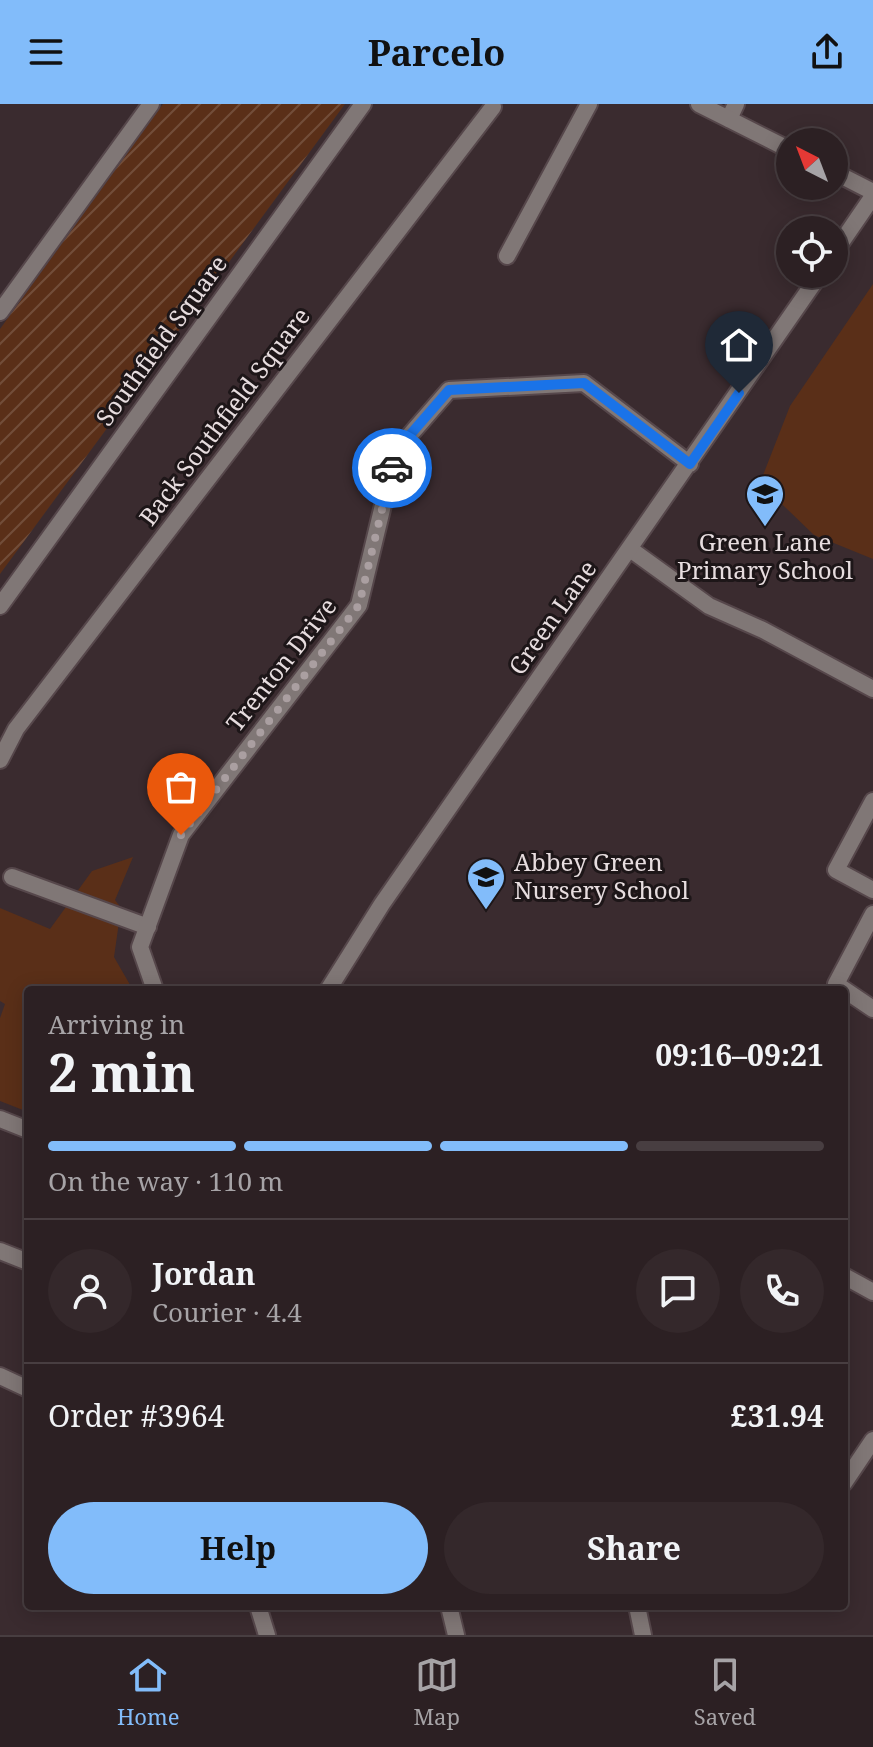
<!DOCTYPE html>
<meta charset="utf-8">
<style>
body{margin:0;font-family:"Noto Serif",serif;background:#34282b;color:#f1f3f6;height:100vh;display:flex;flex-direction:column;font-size:30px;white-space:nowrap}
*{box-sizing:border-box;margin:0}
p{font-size:26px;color:#a6a3a6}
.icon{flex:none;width:44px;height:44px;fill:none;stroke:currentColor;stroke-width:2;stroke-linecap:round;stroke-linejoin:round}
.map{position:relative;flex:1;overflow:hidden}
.sheet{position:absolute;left:24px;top:882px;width:824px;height:624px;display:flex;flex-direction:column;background:#2c2023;border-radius:8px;box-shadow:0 4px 20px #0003,0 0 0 2px #483e41}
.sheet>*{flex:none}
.needle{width:52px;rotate:318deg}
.fabs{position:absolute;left:776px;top:24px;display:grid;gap:16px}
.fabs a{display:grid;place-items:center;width:72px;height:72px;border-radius:50%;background:#2c2023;box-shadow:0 4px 20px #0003,0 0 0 2px #483e41;font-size:40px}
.pin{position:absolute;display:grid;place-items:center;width:68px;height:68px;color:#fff;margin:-82px -34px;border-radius:50% 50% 50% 0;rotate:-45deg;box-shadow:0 0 8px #0007}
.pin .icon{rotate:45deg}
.courier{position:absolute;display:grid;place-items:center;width:80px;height:80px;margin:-40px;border:6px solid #1a73e8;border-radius:50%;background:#fff;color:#222;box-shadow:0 2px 10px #0007}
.overview em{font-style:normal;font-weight:700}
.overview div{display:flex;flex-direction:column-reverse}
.overview{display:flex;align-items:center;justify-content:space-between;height:136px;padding:0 24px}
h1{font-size:52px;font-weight:700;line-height:60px}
.bar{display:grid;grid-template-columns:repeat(4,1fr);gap:12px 8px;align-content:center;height:96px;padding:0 24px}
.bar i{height:10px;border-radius:6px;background:#483e41}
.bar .active{background:#82bcfa}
.bar p{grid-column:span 4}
.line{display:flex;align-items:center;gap:20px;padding:0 24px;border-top:2px solid #483e41}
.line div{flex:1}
.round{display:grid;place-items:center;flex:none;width:84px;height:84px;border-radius:42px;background:#34282b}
.action{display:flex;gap:16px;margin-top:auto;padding:16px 24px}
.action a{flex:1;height:92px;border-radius:48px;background:#82bcfa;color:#111;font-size:32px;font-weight:700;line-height:92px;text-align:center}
.action a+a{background:#34282b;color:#f1f3f6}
header{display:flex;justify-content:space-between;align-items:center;height:104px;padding:0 24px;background:#82bcfa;color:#111;font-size:36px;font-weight:700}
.tabs{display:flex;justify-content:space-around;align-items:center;height:112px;border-top:2px solid #483e41;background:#2c2023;font-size:22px;color:#a6a3a6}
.tabs a{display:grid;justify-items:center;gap:4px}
.tabs .active{color:#82bcfa}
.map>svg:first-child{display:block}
.green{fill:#5a2f18}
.garden{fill:url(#garden-furrows)}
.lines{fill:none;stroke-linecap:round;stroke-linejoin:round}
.lane-casing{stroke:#56474b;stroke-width:20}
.street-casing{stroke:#56474b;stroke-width:20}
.lane{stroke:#807776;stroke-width:16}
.street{stroke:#807776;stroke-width:16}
.done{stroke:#aa9fa1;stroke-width:8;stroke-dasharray:0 14.4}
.route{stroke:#1a73e8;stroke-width:10}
.labels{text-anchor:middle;stroke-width:6;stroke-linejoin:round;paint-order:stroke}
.street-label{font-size:24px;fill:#e7dddf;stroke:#1d1618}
.poi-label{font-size:24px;fill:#e7dddf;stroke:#1d1618}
</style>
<header><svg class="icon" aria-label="menu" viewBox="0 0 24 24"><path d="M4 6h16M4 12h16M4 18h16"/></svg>Parcelo<svg class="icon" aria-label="share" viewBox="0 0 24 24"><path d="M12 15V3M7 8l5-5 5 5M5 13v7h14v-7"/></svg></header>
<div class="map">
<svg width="873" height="1531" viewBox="0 0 873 1531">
<defs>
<pattern id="garden-furrows" width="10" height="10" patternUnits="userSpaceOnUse" patternTransform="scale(2)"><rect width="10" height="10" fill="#5a2f18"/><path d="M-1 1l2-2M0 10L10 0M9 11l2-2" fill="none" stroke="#724d39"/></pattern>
</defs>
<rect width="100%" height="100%" fill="#3a2b2f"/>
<path class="green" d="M873 180V455L814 431 760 379 790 302Z
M133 753 115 796 121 804 114 853 133 886H28V1008L0 997V914L5 900 0 897V804L50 825 92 767Z"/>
<path class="garden" d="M163 0H345L0 470V225Z"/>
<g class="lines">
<defs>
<path id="lane" d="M729 15 736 0
M630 445 709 502 763 526 873 585
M0 656 16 625 493 3
M873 697 836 766 873 786
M12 773 148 823
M873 810 836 880 873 905
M0 1147 28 1158"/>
<path id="street" d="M699 0 790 46
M834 68 873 88
M834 149 873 92
M507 152 589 0
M0 208 151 0
M0 502 363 0
M155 886 140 843 181 731 359 501 396 347 449 286 584 279 690 360
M328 886 382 800 820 170
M0 1015 28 1026
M844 1172 873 1188
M0 1272 28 1285
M844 1379 873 1336
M258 1502 267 1531
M449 1502 456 1531
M637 1502 643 1531"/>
</defs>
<use href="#lane" class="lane-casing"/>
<use href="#street" class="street-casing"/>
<use href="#lane" class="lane"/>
<use href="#street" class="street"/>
</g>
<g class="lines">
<path class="done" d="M181 731 359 501 392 364"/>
<path class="route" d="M392 364 396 347 449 286 584 279 690 360 739 289"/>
</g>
<defs>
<symbol id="school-pin" viewBox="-11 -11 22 30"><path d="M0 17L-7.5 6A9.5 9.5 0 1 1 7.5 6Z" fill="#82bcfa" stroke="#1d1618"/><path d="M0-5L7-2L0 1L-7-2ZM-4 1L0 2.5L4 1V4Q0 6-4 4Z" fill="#111"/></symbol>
</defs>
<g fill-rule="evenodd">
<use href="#school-pin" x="743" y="368" width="44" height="60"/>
<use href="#school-pin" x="464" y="751" width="44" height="60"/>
</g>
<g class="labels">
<g class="street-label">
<text transform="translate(162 237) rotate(-54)" y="8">Southfield Square</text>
<text transform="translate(225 313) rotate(-53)" y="8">Back Southfield Square</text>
<text transform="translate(553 514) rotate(-55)" y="8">Green Lane</text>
<text transform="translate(282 561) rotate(-52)" y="8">Trenton Drive</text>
</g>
<g class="poi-label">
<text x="765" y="447">Green Lane<tspan x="765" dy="28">Primary School</tspan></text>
<text x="514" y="767" text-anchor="start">Abbey Green<tspan x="514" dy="28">Nursery School</tspan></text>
</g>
</g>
</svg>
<div class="fabs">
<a><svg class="needle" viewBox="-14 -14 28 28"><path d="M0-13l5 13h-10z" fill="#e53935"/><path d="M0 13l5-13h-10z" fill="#a6a3a6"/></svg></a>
<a><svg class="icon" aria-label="locate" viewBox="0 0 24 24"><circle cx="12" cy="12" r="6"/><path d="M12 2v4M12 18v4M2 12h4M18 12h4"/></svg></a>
</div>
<div class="pin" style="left:181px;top:731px;background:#ea580c"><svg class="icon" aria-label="bag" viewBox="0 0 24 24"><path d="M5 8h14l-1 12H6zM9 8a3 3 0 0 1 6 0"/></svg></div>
<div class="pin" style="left:739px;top:289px;background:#1f2937"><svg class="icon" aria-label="home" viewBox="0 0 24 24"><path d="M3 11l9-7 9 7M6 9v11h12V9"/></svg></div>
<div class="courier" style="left:392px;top:364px"><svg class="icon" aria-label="car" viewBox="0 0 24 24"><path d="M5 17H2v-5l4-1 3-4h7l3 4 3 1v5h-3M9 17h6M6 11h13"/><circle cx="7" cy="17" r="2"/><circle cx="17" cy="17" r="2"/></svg></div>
<section class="sheet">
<div class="overview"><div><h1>2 min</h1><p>Arriving in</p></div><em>09:16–09:21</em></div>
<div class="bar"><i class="active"></i><i class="active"></i><i class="active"></i><i></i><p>On the way · 110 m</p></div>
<div class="line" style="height:144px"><a class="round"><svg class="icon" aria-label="person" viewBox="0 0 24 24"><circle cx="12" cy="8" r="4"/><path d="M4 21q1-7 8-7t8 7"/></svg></a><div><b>Jordan</b><p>Courier · 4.4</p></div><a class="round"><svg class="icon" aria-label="chat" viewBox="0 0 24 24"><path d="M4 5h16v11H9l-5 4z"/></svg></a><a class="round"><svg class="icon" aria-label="phone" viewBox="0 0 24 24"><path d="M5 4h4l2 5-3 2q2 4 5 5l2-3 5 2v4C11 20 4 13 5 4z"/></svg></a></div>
<div class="line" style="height:104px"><div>Order #3964</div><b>£31.94</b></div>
<div class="action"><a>Help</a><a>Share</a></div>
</section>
</div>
<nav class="tabs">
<a class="active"><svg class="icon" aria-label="home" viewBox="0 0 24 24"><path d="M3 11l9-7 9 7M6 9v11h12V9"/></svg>Home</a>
<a><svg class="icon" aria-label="map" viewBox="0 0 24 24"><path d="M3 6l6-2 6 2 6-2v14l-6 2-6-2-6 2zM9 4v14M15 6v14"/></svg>Map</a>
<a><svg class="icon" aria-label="saved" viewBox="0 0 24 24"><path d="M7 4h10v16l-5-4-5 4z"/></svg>Saved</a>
</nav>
